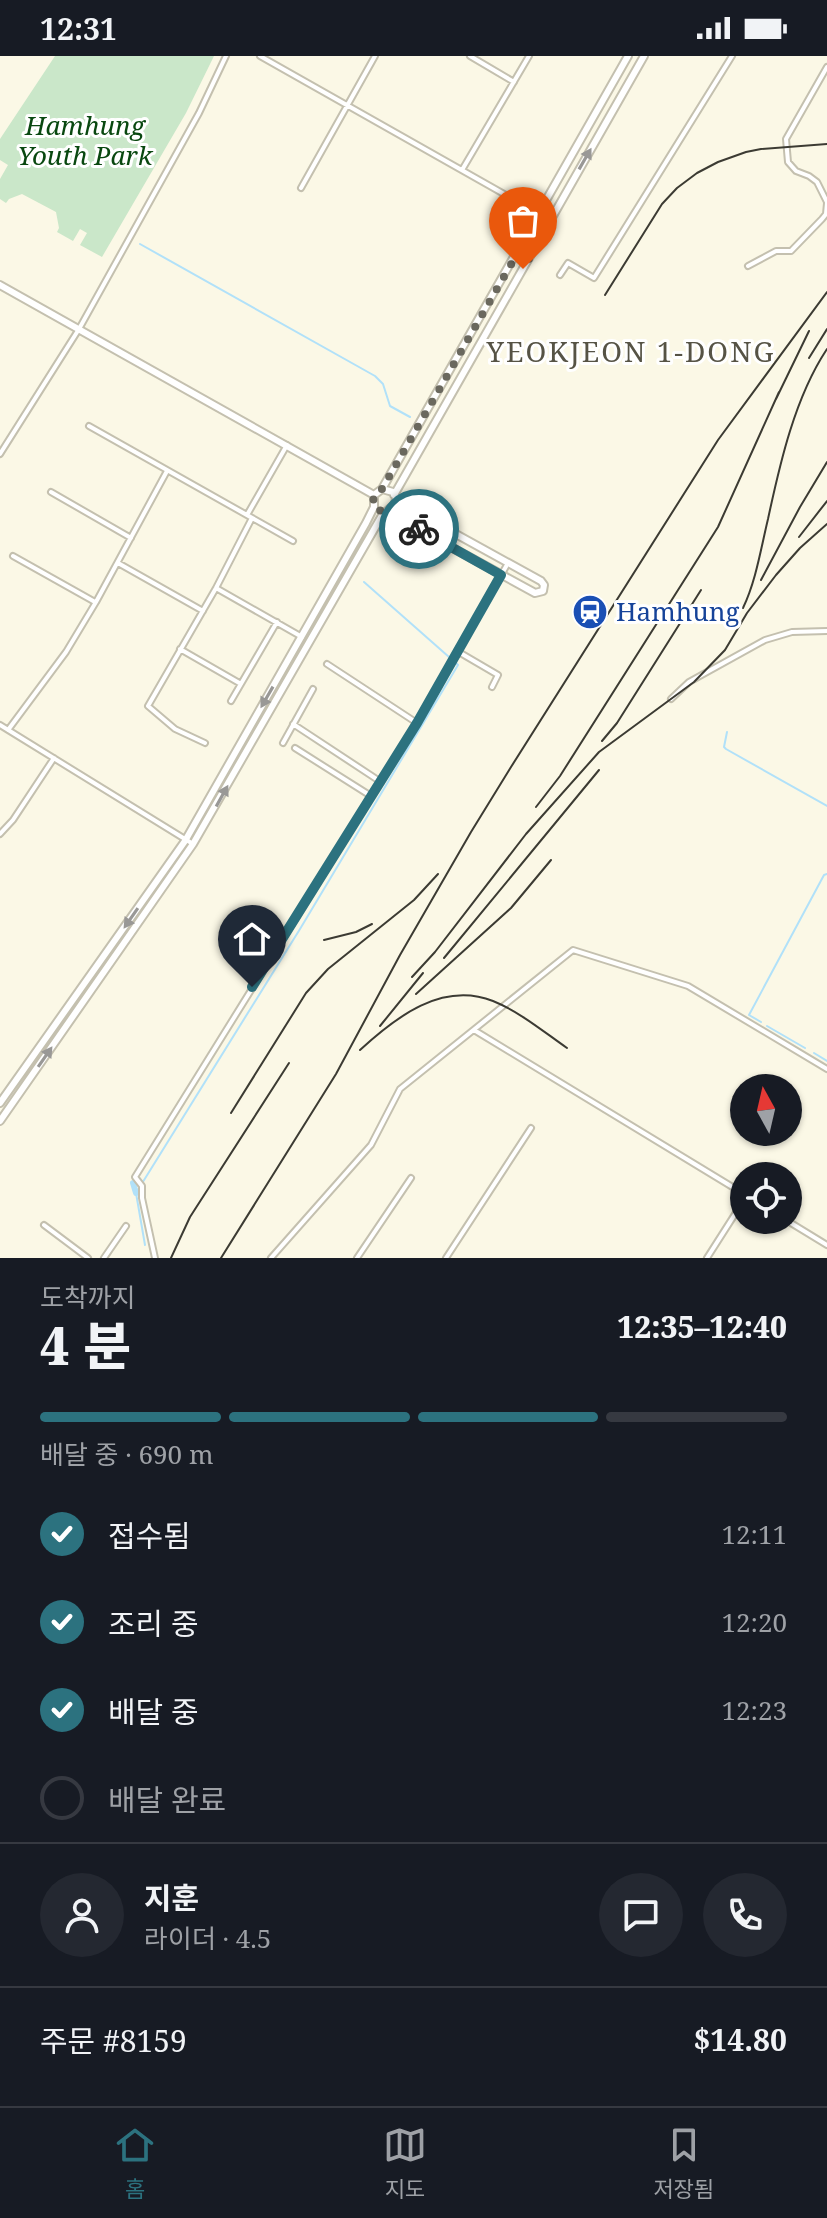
<!DOCTYPE html>
<html lang="ko">
<meta charset="utf-8">
<style>
body{margin:0;font-family:"Noto Serif","Noto Sans KR",serif;background:#242831;color:#f1f3f6;height:100vh;display:flex;flex-direction:column;font-size:30px;white-space:nowrap}
*{box-sizing:border-box;margin:0}
p{font-size:26px;color:#9ea1a6}
.icon{flex:none;width:44px;height:44px;fill:none;stroke:currentColor;stroke-width:2;stroke-linecap:round;stroke-linejoin:round}
.map{position:relative;height:1202px;overflow:hidden}
.panel{display:flex;flex-direction:column;background:#171b24;flex:1}
.panel>*{flex:none}
.needle{width:52px;rotate:352deg}
.tools{position:absolute;left:730px;top:1018px;display:grid;gap:16px}
.tools a{display:grid;place-items:center;width:72px;height:72px;border-radius:50%;background:#171b24;box-shadow:0 2px 6px #0004;font-size:40px}
.pin{position:absolute;display:grid;place-items:center;width:68px;height:68px;color:#fff;margin:-82px -34px;border-radius:50% 50% 50% 0;rotate:-45deg;box-shadow:0 0 8px #0007}
.pin .icon{rotate:45deg}
.courier{position:absolute;display:grid;place-items:center;width:80px;height:80px;margin:-40px;border:6px solid #2c727f;border-radius:50%;background:#fff;color:#222;box-shadow:0 2px 10px #0007}
.headline em{font-style:normal;font-weight:800}
.headline div{display:flex;flex-direction:column-reverse}
.headline{display:flex;align-items:center;justify-content:space-between;height:136px;padding:0 40px}
h1{font-size:52px;font-weight:800;line-height:60px}
.bar{display:grid;grid-template-columns:repeat(4,1fr);gap:12px 8px;align-content:center;height:96px;padding:0 40px}
.bar i{height:10px;border-radius:6px;background:#363941}
.bar .current{background:#2c727f}
.bar p{grid-column:span 4}
.line{display:flex;align-items:center;gap:20px;padding:0 40px;border-top:2px solid #363941}
.line div{flex:1}
.round{display:grid;place-items:center;flex:none;width:84px;height:84px;border-radius:42px;background:#242831}
ol{padding:0 40px;list-style:none}
li{display:flex;align-items:center;gap:24px;height:88px}
li p{margin-inline-start:auto}
li .icon{padding:8px;border-radius:50%;background:#2c727f;color:#fff;stroke-width:4}
li:last-child{color:#9ea1a6}
li i{width:44px;height:44px;border:4px solid #363941;border-radius:50%}
.status{display:flex;justify-content:space-between;align-items:center;height:56px;padding:0 40px;background:#171b24;direction:ltr}
.status svg{height:22px;fill:currentColor}
.menu{display:flex;justify-content:space-around;align-items:center;height:112px;border-top:2px solid #363941;background:#171b24;font-size:22px;color:#9ea1a6}
.menu a{display:grid;justify-items:center;gap:4px}
.menu .current{color:#2c727f}
.map>svg:first-child{display:block}
.green{fill:#cae7c9}
.lines{fill:none;stroke-linecap:round;stroke-linejoin:round}
.stream{stroke:#b1e1f9;stroke-width:2}
.canal{stroke:#b1e1f9;stroke-width:6}
.street-casing{stroke:#c4c0af;stroke-width:8}
.secondary-casing{stroke:#c4c0af;stroke-width:10}
.street{stroke:#fff;stroke-width:4}
.secondary{stroke:#fff;stroke-width:6}
.rail{stroke:#3c3b33;stroke-width:2}
.oneway{fill:#999896}
.done{stroke:#6a685e;stroke-width:8;stroke-dasharray:0 14.4}
.route{stroke:#2c727f;stroke-width:10}
.labels{text-anchor:middle;stroke-width:6;stroke-linejoin:round;paint-order:stroke}
.park-label{font-size:26px;font-style:italic;fill:#094810;stroke:#fff}
.transit-label{font-size:26px;fill:#164399;stroke:#fff;text-anchor:start}
.neighbourhood-label{font-size:28px;letter-spacing:2px;fill:#565345;stroke:#fff}
</style>
<div class="status"><b>12:31</b><svg viewBox="0 0 49 12"><path d="M0 12V9h3v3zM5 12V6h3v6zM10 12V3h3v9zM15 12V0h3v12zM26 1h20v11H26zM47 4h2v5h-2z"/></svg></div>
<div class="map">
<svg width="827" height="1202" viewBox="0 0 827 1202">
<rect width="100%" height="100%" fill="#fbf8e6"/>
<path class="green" d="M55 0H214L186 57 102 201 80 189 87 177 80 173 73 185 57 176 59 172 56 156 22 138 9 143 6 147 0 143V123L8 109 0 104V83Z"/>
<g class="lines">
<path class="stream" d="M140 188 375 320 383 328 390 350 410 361
M364 526 449 601
M727 676 724 691 726 693 827 750
M761 966 749 959 824 819 827 818
M767 970 805 992
M814 997 827 1005
M145 1189 136 1137 300 873 458 609 455 606"/>
<path class="canal" d="M133 1127 136 1137"/>
<defs>
<path id="street" d="M260 0 520 147
M470 0 514 26
M827 11 786 83 788 106 796 115 809 120 817 126 827 146
M462 114 529 0
M301 132 375 0
M528 152 550 164
M748 210 776 195H791L822 163 826 158 827 147
M560 219 568 207 594 222 732 0
M89 370 293 485
M0 398 79 273 199 57 226 0
M51 436 131 482
M247 459 287 389
M13 500 95 546
M118 507 203 555
M216 532 302 581
M180 593 241 628
M457 595 498 619 492 631
M327 608 417 667
M671 643 689 626 765 584 792 576 827 575
M231 645 277 566
M293 668 381 726
M0 669 193 788
M8 674 66 596 96 546 167 415
M205 687 175 673 148 650 216 532 252 462
M283 687 313 633
M295 692 371 740
M0 778 13 764 54 702
M474 974 744 1138
M786 1164 827 1189
M44 1169 88 1202
M104 1202 126 1170
M155 1202 142 1142V1130L135 1121 417 667 508 507
M271 1202 371 1089 400 1033 573 894 688 930 827 1013
M357 1202 411 1122
M446 1202 531 1072
M707 1202 744 1144"/>
<path id="secondary" d="M0 229 374 439
M382 433 628 0
M374 439 382 433 393 436 396 442 395 448 387 455
M394 439 644 0
M387 456 535 537 543 535 544 529 541 525 396 445
M0 1047 185 785 366 467 374 451V439
M0 1065 193 788 384 456"/>
</defs>
<use href="#street" class="street-casing"/>
<use href="#secondary" class="secondary-casing"/>
<use href="#street" class="street"/>
<use href="#secondary" class="secondary"/>
<path class="rail" d="M605 239 662 148 677 132 697 117 718 106 746 96 761 93 827 88
M809 302 827 273
M776 343 809 275
M799 481 827 445
M761 524 800 451 827 406
M743 552C756 525 761 492 768 463 780 407 795 341 827 293
M602 685 617 667 701 534
M536 751 560 720 718 471 779 336
M324 884 356 876 372 868
M444 902 599 714
M412 921 435 896 526 778 599 696 694 626 725 594 747 557 776 519 800 492 827 468
M416 938 511 852 551 804
M380 970 423 917
M360 994C396 961 442 925 493 945 520 956 544 976 567 992
M231 1057 306 937 328 913 414 844 438 818
M171 1202 190 1161 289 1007
M221 1202 336 1018 400 899 471 776 511 711 718 384 827 236"/>
</g>
<defs><path id="oneway-solid" d="M-6-.8H1V-3.2L6.5 0L1 3.2V.8H-6Z" transform="scale(2)"/></defs>
<g class="oneway">
<use href="#oneway-solid" transform="translate(585 103) rotate(-60)"/>
<use href="#oneway-solid" transform="translate(267 641) rotate(120)"/>
<use href="#oneway-solid" transform="translate(222 740) rotate(-61)"/>
<use href="#oneway-solid" transform="translate(131 862) rotate(125)"/>
<use href="#oneway-solid" transform="translate(45 1001) rotate(-55)"/>
</g>
<g class="lines">
<path class="done" d="M419 473 387 456 378 454 373 447 374 439 382 433 540 158 551 164 523 213"/>
<path class="route" d="M252 931 417 667 501 519 419 473"/>
</g>
<defs>
<symbol id="station-disc" viewBox="-11 -11 22 22"><circle r="9.5" fill="#1a4fb4" stroke="#fff"/><path d="M-3-6H3Q5-6 5-4V2Q5 4 3 4L4.5 6H3L1.5 4h-3L-3 6H-4.5L-3 4Q-5 4-5 2V-4Q-5-6-3-6ZM-3.5-4v3h7v-3ZM-3.5 1v1.5H-2V1ZM2 1v1.5H3.5V1Z" fill="#fff"/></symbol>
</defs>
<g fill-rule="evenodd">
<use href="#station-disc" x="570" y="536" width="40" height="40"/>
</g>
<g class="labels">
<g class="park-label">
<text x="85" y="79">Hamhung<tspan x="85" dy="30">Youth Park</tspan></text>
</g>
<g class="transit-label">
<text x="616" y="565">Hamhung</text>
</g>
<g class="neighbourhood-label">
<text x="631" y="306">YEOKJEON 1-DONG</text>
</g>
</g>
</svg>
<div class="tools">
<a><svg class="needle" viewBox="-14 -14 28 28"><path d="M0-13l5 13h-10z" fill="#e53935"/><path d="M0 13l5-13h-10z" fill="#9ea1a6"/></svg></a>
<a><svg class="icon" aria-label="locate" viewBox="0 0 24 24"><circle cx="12" cy="12" r="6"/><path d="M12 2v4M12 18v4M2 12h4M18 12h4"/></svg></a>
</div>
<div class="pin" style="left:523px;top:213px;background:#ea580c"><svg class="icon" aria-label="bag" viewBox="0 0 24 24"><path d="M5 8h14l-1 12H6zM9 8a3 3 0 0 1 6 0"/></svg></div>
<div class="pin" style="left:252px;top:931px;background:#1f2937"><svg class="icon" aria-label="home" viewBox="0 0 24 24"><path d="M3 11l9-7 9 7M6 9v11h12V9"/></svg></div>
<div class="courier" style="left:419px;top:473px"><svg class="icon" aria-label="bike" viewBox="0 0 24 24"><circle cx="6" cy="16" r="4"/><circle cx="18" cy="16" r="4"/><path d="M6 16l4-8h5l3 8M10 8l3 8H6M13 5h3"/></svg></div>
</div>
<section class="panel">
<div class="headline"><div><h1>4 분</h1><p>도착까지</p></div><em>12:35–12:40</em></div>
<div class="bar"><i class="current"></i><i class="current"></i><i class="current"></i><i></i><p>배달 중 · 690 m</p></div>
<ol>
<li><svg class="icon" aria-label="check" viewBox="0 0 24 24"><path d="M5 12l5 5 9-10"/></svg>접수됨<p>12:11</p></li>
<li><svg class="icon" aria-label="check" viewBox="0 0 24 24"><path d="M5 12l5 5 9-10"/></svg>조리 중<p>12:20</p></li>
<li><svg class="icon" aria-label="check" viewBox="0 0 24 24"><path d="M5 12l5 5 9-10"/></svg>배달 중<p>12:23</p></li>
<li><i></i>배달 완료</li>
</ol>
<div class="line" style="height:144px"><a class="round"><svg class="icon" aria-label="person" viewBox="0 0 24 24"><circle cx="12" cy="8" r="4"/><path d="M4 21q1-7 8-7t8 7"/></svg></a><div><b>지훈</b><p>라이더 · 4.5</p></div><a class="round"><svg class="icon" aria-label="chat" viewBox="0 0 24 24"><path d="M4 5h16v11H9l-5 4z"/></svg></a><a class="round"><svg class="icon" aria-label="phone" viewBox="0 0 24 24"><path d="M5 4h4l2 5-3 2q2 4 5 5l2-3 5 2v4C11 20 4 13 5 4z"/></svg></a></div>
<div class="line" style="height:104px"><div>주문 #8159</div><b>$14.80</b></div>
</section>
<nav class="menu">
<a class="current"><svg class="icon" aria-label="home" viewBox="0 0 24 24"><path d="M3 11l9-7 9 7M6 9v11h12V9"/></svg>홈</a>
<a><svg class="icon" aria-label="map" viewBox="0 0 24 24"><path d="M3 6l6-2 6 2 6-2v14l-6 2-6-2-6 2zM9 4v14M15 6v14"/></svg>지도</a>
<a><svg class="icon" aria-label="saved" viewBox="0 0 24 24"><path d="M7 4h10v16l-5-4-5 4z"/></svg>저장됨</a>
</nav>
